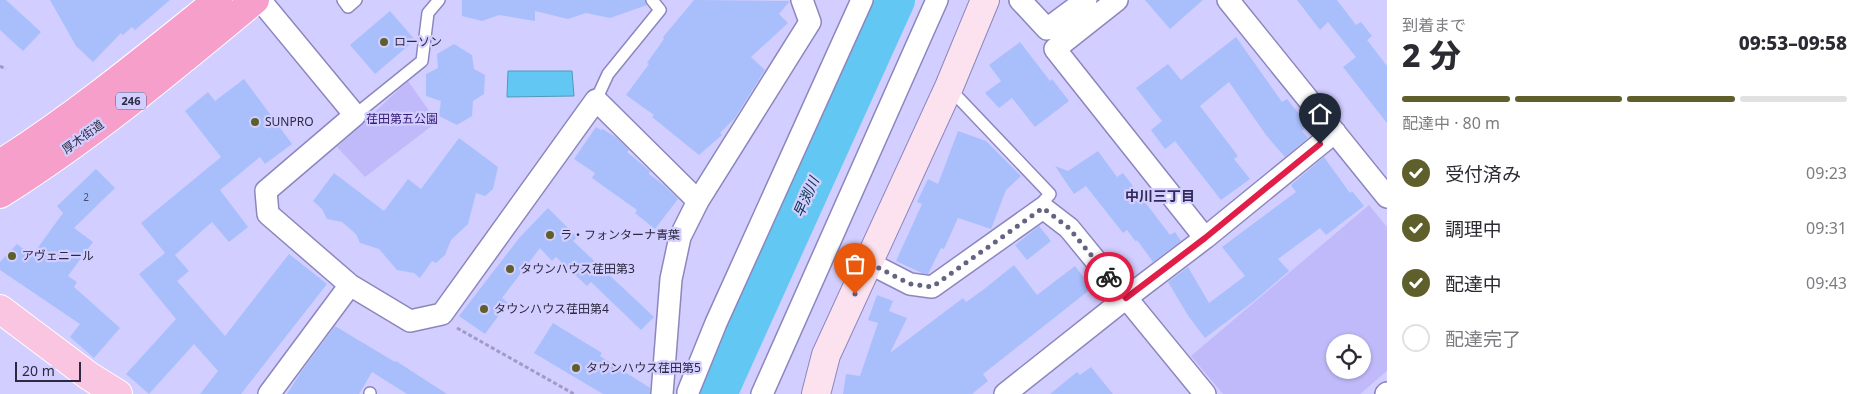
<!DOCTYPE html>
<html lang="ja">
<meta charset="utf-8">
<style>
body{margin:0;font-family:"Noto Sans","Noto Sans JP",sans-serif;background:#f7f7f7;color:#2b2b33;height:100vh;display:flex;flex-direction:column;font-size:19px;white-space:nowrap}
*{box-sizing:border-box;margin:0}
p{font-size:16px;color:#7c7c81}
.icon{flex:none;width:28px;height:28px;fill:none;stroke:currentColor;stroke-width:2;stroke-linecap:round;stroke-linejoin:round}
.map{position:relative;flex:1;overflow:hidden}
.drawer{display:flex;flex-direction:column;background:#fff;width:475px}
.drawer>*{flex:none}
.buttons{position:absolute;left:1326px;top:334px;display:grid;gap:10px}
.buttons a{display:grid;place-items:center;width:45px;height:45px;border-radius:50%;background:#fff;box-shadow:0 1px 4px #0004;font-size:25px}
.scale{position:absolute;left:15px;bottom:12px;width:66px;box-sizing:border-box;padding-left:5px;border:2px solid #2b2940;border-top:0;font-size:14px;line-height:18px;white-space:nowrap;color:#2b2940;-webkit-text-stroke:4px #d2ceff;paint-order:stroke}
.pin{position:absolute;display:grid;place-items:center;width:42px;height:42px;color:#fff;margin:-51px -21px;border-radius:50% 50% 50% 0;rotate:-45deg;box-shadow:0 0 5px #0007}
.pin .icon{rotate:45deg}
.courier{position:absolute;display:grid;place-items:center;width:50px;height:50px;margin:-25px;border:4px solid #e11d48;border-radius:50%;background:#fff;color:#222;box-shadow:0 1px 6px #0007}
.headline em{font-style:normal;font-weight:800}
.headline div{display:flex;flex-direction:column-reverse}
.headline{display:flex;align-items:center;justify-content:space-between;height:85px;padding:0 15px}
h1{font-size:32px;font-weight:800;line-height:38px}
.bar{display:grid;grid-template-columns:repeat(4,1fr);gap:8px 5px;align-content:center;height:60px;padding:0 15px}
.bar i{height:6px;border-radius:4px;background:#e1e1e2}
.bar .current{background:#5f5f2b}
.bar p{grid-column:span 4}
ol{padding:0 15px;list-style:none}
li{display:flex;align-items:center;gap:15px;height:55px}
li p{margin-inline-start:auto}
li .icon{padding:5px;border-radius:50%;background:#5f5f2b;color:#fff;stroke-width:4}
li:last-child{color:#7c7c81}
li i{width:28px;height:28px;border:2px solid #e1e1e2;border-radius:50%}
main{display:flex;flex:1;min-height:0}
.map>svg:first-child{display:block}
.green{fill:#c0bafa;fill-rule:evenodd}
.water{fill:#62c8f3;stroke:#5298bd}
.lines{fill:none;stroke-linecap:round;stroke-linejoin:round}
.river{stroke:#62c8f3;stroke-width:40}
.building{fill:#a9bffc}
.lane-casing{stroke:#8c86be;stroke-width:14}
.street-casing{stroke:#8c86be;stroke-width:24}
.secondary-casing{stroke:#8c86be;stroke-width:30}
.primary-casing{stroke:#fff;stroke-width:30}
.highway-casing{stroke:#fff;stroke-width:30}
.path{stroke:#9f9bc4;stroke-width:3;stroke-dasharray:4 2.5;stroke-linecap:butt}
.lane{stroke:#fff;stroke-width:11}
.street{stroke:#fff;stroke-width:21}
.secondary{stroke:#fce2ef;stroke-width:28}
.primary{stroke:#fac5e0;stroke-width:28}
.highway{stroke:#f69fcb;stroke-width:28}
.done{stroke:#656383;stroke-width:5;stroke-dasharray:0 9}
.route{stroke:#e11d48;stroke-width:6}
.poi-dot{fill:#5f5f2b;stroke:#d2ceff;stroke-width:2}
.labels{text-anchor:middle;stroke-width:4.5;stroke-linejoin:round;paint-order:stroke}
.number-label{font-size:10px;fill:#4a4e6f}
.shield{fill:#d2ceff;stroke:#5d5a79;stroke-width:1}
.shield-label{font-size:11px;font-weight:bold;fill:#2b2940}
.poi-label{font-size:12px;fill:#2b2940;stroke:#d2ceff;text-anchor:start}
.park-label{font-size:12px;fill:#351b75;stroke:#d2ceff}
.street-label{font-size:12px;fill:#2b2940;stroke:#d2ceff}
.neighbourhood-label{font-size:14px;font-weight:bold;fill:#322a5a;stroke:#d2ceff}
.water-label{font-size:14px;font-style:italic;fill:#002f40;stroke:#d2ceff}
</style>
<main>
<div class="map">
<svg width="1387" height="394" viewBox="0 0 1387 394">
<rect width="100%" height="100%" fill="#d2ceff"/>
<path class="green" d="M408 81 437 122 365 177 337 147Z
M1369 205 1387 227V371L1360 394H1223L1191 356ZM1362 342V370H1335V342Z"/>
<path class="water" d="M508 71H572L574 96 507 97Z"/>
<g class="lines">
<path class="river" d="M717 394 895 0"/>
</g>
<path class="building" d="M0 0H6L41 32 23 51 0 30Z
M50 0H170L135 30 132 27 123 35 121 33 93 62 76 46Z
M462 0H645L647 5 610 18 586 13 568 19 535 11V21L499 15 482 21 462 16Z
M694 0 790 1 779 14 788 23 751 57 765 70 735 118 720 133 722 135 699 155 652 117 654 115 626 95 649 64 647 63 664 39 663 37Z
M1145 0H1203L1170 29Z
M1297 0H1337L1356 25 1361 22 1372 36 1367 40 1387 66V123L1343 67 1356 57 1328 22 1320 30Z
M390 11 415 40 375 74 350 45Z
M1236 37 1282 102 1287 99 1308 125 1302 131 1308 138 1285 157 1266 135 1229 82 1200 106 1238 156 1234 159 1250 179 1221 200 1175 141 1165 149 1151 130 1162 121 1136 88 1168 64 1181 80Z
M1020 42 1050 81 1052 79 1069 101 1035 127 1012 98 999 108 985 93 1001 81 989 65Z
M454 44 472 55 474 69 485 75 484 94 473 101 472 116 457 125 439 116 441 101 426 96V74L438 68 437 54Z
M244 79 292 144 265 164 260 157 220 190 248 227 229 242 212 222 175 255 189 271 177 281 225 336 289 254 327 284 241 394H200L218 371 194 344 149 394 126 374 176 319 139 274 165 253 141 223 221 157 185 111 208 92 215 101Z
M596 127 601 130 603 129 617 138 629 150 627 152 650 171 649 174 665 186 678 199 655 229 635 213 637 210 592 178 595 173 574 159Z
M958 131 986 141 1021 176 1006 190 991 229 958 218 944 249 941 248 928 274 922 273 896 261 922 204 917 202 928 179 938 184Z
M459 138 498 167 493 189 485 196 476 193 468 224 451 240 445 255 436 263 432 261 420 278 414 273 397 270 379 249 360 243 356 234 342 222 327 219 322 209 313 201 334 173 384 211 408 179 421 189Z
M1098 151 1117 177 1123 173 1170 235 1175 232 1181 241 1153 262 1137 240 1136 242 1127 230 1123 233 1086 186 1074 194 1055 166 1068 171Z
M1324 157 1350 193 1352 191 1364 206 1326 235 1320 228 1278 259 1289 271 1254 301 1205 338 1189 317 1168 282 1188 267 1209 303 1245 276 1222 247 1296 192 1291 185Z
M96 169 115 188 74 228 93 242 68 276 77 282 74 287 120 328 94 358 70 337 80 324 0 270V262L17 244 27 252 29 250 34 253 63 213 57 206Z
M548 208 577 237 573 241 654 317 641 330 591 282 587 286 556 257 552 261 540 248 502 298 508 303 485 334 459 316 520 237Z
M1039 226 1051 241 1027 260 1015 245Z
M1014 265 1037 295 1075 266 1092 288 983 374 988 381 972 394H843L846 374 860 376 878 323 868 320 877 295 893 301 889 311 907 318 890 353 963 298 966 302 983 290Z
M553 323 602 353 600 356 650 388V394H603L534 353Z
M335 326 395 362 396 361 447 394H407L372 372 359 394H287L301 372Z
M1091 367 1113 394H1050L1077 372 1080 375Z"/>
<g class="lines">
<defs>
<path id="lane" d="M343 0 348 7 356 0
M950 89 1050 194 1042 203 1043 208
M596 100 608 74 660 10 652 0
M355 115 422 61 428 13 439 0
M370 394V393"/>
<path id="street" d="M260 0 355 115 266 191 268 214 350 285 410 321 442 314 596 100 698 201 680 237 671 279 662 394
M1020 0 1047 29 1086 0
M1117 0 1055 49 1205 238 1335 132
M1228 0 1387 197
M698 201 810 22 802 0
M869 263 910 284 932 287 1043 208 1069 228 1205 394
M688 392 716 323 862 0
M269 394 350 285
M762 394 937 0
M1005 394 1126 298 1205 238
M1386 394 1387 393"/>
<path id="secondary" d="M816 394 826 355 949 87 985 0"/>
<path id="primary" d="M0 309 89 376 118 394"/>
<path id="highway" d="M0 164C77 115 147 57 218 0
M0 194C91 137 173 68 255 0"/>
</defs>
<use href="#lane" class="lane-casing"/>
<use href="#street" class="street-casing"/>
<use href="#secondary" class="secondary-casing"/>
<use href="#primary" class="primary-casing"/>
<use href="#highway" class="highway-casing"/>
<path class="path" d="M0 66 6 69
M457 328 574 394"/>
<use href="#lane" class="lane"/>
<use href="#street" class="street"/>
<use href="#secondary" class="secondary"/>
<use href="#primary" class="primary"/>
<use href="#highway" class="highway"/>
</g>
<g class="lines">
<path class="done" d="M855 294 869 263 910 284 932 287 1043 208 1069 228 1109 277"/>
<path class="route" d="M1109 277 1126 298 1205 238 1320 144"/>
</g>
<g class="poi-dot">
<circle cx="384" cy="42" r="5"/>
<circle cx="255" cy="122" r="5"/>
<circle cx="550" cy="235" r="5"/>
<circle cx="12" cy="256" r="5"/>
<circle cx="510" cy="269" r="5"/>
<circle cx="484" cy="309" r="5"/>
<circle cx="576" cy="368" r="5"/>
</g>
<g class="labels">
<g class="number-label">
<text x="86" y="201">2</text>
</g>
<rect class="shield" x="116" y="92.5" width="30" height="17" rx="4"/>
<g class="shield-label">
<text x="131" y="105">246</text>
</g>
<g class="poi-label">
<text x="394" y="46">ローソン</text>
<text x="265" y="126">SUNPRO</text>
<text x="560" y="239">ラ・フォンターナ青葉</text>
<text x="22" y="260">アヴェニール</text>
<text x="520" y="273">タウンハウス荏田第3</text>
<text x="494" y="313">タウンハウス荏田第4</text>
<text x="586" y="372">タウンハウス荏田第5</text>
</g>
<g class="park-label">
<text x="402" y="123">荏田第五公園</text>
</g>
<g class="street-label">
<text transform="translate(83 137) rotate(-36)" y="4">厚木街道</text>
</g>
<g class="neighbourhood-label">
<text x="1160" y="201">中川三丁目</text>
</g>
<g class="water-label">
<text transform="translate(806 197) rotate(-66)" y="5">早渕川</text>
</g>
</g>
</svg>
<div class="buttons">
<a><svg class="icon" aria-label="locate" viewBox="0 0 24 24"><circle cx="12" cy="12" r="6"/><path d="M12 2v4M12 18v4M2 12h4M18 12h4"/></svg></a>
</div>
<div class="scale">20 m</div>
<div class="pin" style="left:855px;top:294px;background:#ea580c"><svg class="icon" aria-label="bag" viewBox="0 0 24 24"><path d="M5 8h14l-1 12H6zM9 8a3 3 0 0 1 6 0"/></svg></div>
<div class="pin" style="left:1320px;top:144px;background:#1f2937"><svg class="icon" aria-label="home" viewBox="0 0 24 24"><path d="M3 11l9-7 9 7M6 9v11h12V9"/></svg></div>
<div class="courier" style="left:1109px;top:277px"><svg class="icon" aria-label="bike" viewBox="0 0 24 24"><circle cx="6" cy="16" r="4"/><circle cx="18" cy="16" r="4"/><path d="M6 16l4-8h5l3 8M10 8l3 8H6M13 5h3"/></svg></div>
</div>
<section class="drawer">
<div class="headline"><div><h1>2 分</h1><p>到着まで</p></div><em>09:53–09:58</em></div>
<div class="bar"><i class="current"></i><i class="current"></i><i class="current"></i><i></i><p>配達中 · 80 m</p></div>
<ol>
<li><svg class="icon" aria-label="check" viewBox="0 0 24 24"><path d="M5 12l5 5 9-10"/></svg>受付済み<p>09:23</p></li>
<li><svg class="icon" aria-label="check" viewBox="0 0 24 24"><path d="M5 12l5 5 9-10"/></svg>調理中<p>09:31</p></li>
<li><svg class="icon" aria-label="check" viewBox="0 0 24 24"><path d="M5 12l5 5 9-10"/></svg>配達中<p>09:43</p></li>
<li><i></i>配達完了</li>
</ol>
</section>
</main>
